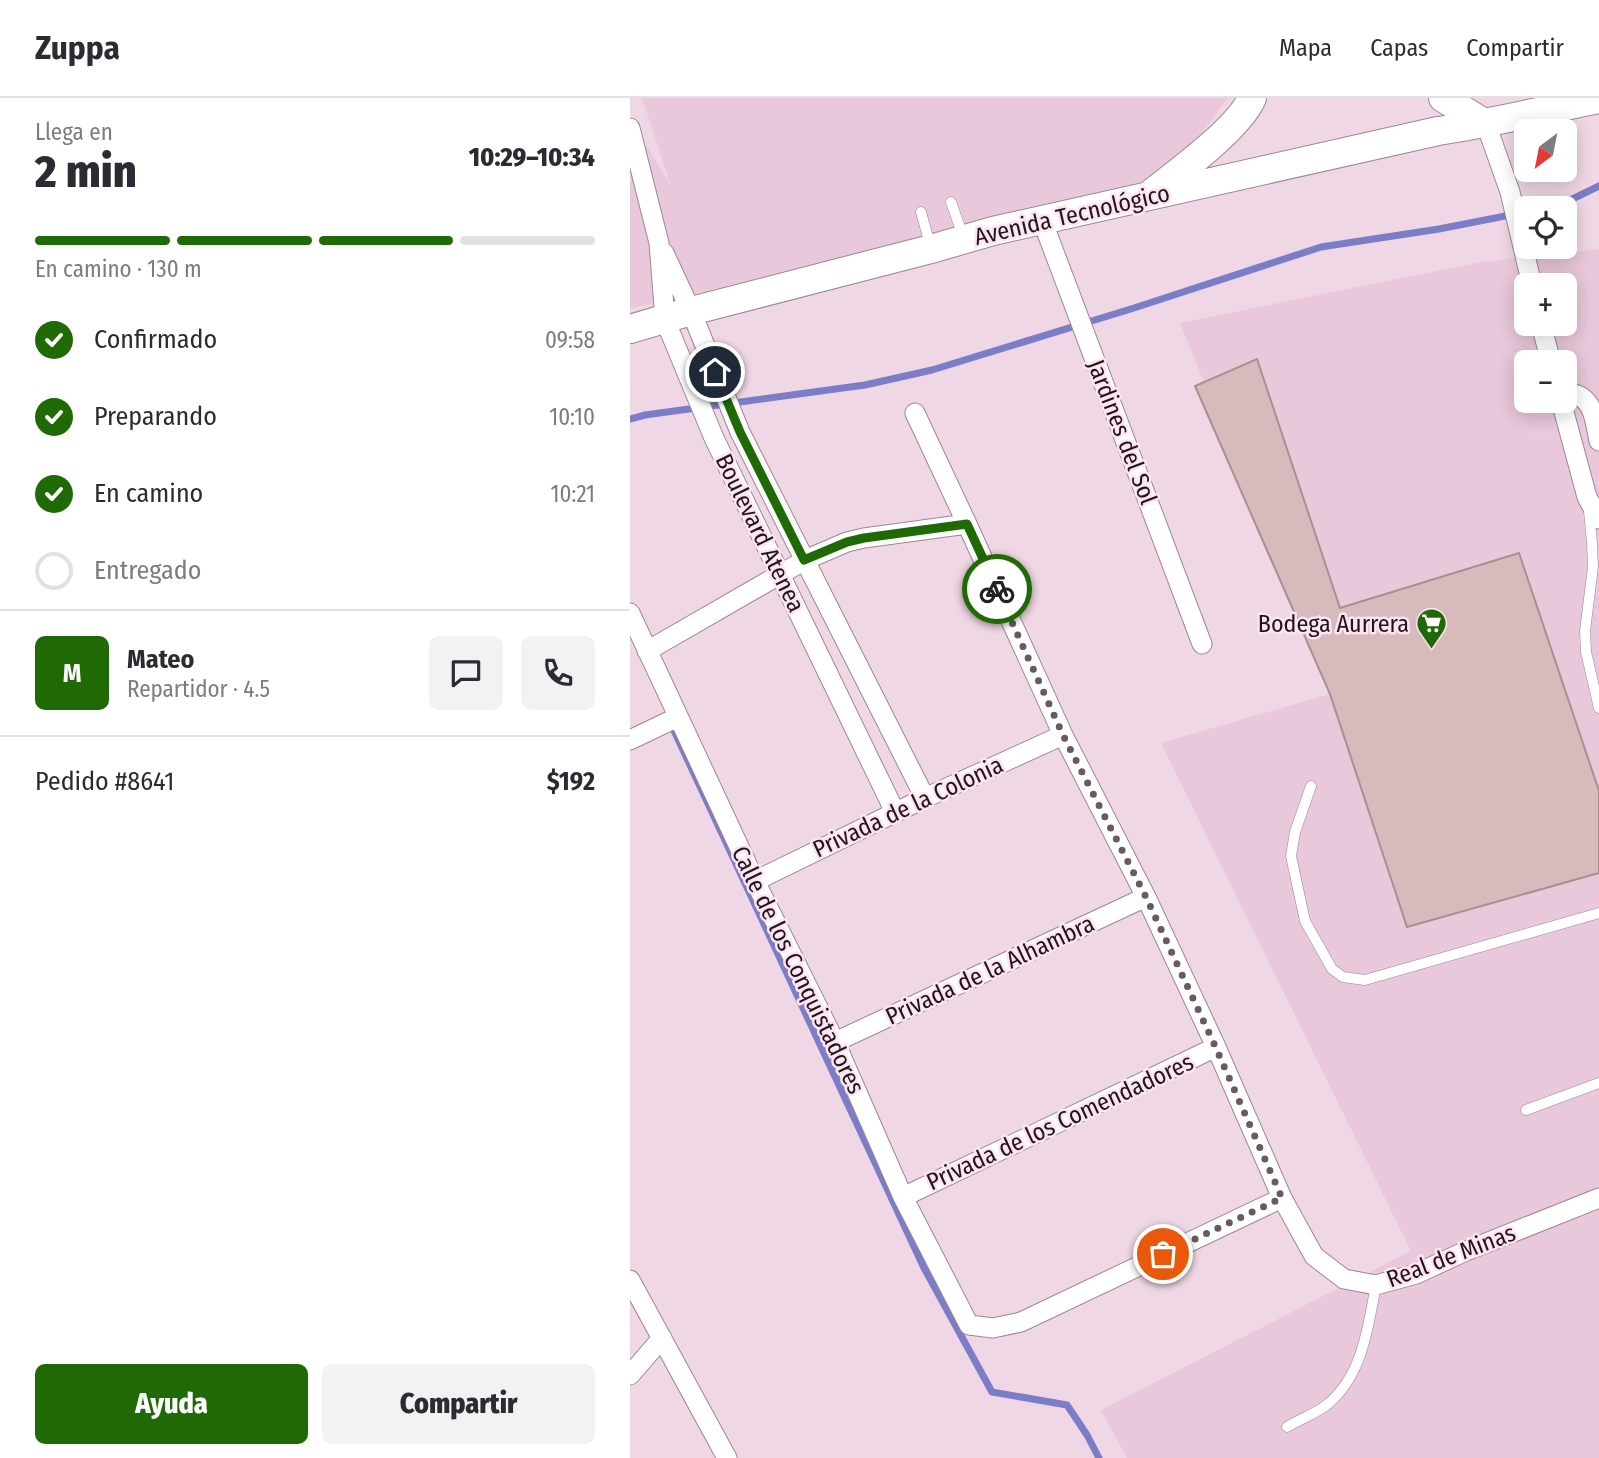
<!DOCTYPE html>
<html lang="es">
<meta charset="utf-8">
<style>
body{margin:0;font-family:"Fira Sans Condensed",sans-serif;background:#f2f2f3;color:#2b2b33;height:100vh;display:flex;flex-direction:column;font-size:26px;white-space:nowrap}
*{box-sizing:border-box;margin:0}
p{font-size:23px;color:#7c7c81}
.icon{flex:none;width:38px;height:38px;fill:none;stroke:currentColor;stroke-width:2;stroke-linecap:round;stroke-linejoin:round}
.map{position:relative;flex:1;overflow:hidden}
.panel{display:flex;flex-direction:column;background:#fff;width:630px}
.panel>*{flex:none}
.needle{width:46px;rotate:212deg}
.tools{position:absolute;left:884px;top:21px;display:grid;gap:14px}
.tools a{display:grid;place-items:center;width:63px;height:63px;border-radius:10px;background:#fff;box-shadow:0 4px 18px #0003;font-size:35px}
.pin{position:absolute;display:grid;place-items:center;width:60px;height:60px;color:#fff;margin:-30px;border:4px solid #fff;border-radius:50%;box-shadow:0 2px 7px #0007}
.courier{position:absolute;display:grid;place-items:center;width:70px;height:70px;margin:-35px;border:5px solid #206a05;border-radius:50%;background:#fff;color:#222;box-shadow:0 2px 9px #0007}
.headline em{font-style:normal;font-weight:800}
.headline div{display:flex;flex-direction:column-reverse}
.headline{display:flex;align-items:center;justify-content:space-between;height:119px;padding:0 35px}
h1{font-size:46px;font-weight:800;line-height:52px}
.bar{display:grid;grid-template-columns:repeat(4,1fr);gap:10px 7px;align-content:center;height:84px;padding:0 35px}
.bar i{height:9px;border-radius:5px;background:#e1e1e2}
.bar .active{background:#206a05}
.bar p{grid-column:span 4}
.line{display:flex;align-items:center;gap:18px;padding:0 35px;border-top:2px solid #e1e1e2}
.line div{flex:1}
.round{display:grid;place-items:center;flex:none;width:74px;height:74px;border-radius:10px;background:#f2f2f3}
ol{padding:0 35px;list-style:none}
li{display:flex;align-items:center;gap:21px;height:77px}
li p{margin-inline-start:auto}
li .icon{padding:7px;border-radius:50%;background:#206a05;color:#fff;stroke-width:4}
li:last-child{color:#7c7c81}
li i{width:38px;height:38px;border:4px solid #e1e1e2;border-radius:50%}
.primary-button{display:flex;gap:14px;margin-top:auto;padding:14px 35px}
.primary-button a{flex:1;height:80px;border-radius:10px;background:#206a05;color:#fff;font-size:28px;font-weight:800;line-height:80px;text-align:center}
.primary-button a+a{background:#f2f2f3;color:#2b2b33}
header{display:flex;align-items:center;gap:42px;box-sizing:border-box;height:98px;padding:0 35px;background:#fff;border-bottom:2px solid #e1e1e2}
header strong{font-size:33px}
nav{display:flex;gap:38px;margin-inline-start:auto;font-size:24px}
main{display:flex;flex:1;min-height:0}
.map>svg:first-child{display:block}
.built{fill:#e8c8da;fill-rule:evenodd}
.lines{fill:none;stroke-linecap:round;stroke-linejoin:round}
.stream{stroke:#7c7dc7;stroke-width:7}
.building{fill:#d7babb;stroke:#aa8f90;stroke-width:2}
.lane-casing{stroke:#9d8693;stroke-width:11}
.street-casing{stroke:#9d8693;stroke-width:21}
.secondary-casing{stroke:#9d8693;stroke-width:30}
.lane{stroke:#fff;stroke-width:10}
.street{stroke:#fff;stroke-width:19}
.secondary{stroke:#fff;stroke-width:28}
.done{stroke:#685a62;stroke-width:7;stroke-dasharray:0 12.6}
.route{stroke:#206a05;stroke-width:9}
.labels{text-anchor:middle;stroke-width:5;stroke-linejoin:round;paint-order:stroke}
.street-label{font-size:24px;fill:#1f161b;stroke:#fee4f2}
.poi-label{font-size:24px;fill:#1f161b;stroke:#fee4f2;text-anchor:end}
</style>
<header>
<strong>Zuppa</strong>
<nav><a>Mapa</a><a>Capas</a><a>Compartir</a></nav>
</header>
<main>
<section class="panel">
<div class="headline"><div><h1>2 min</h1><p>Llega en</p></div><em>10:29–10:34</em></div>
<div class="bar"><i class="active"></i><i class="active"></i><i class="active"></i><i></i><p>En camino · 130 m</p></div>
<ol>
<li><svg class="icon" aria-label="check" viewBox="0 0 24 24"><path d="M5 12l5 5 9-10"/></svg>Confirmado<p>09:58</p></li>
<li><svg class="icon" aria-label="check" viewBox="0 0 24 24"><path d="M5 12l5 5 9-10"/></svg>Preparando<p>10:10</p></li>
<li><svg class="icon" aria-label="check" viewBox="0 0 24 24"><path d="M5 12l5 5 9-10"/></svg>En camino<p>10:21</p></li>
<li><i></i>Entregado</li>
</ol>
<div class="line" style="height:126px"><b class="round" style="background:#206a05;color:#fff">M</b><div><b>Mateo</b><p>Repartidor · 4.5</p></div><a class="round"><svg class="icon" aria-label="chat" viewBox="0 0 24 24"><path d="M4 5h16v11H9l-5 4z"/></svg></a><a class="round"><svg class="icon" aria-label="phone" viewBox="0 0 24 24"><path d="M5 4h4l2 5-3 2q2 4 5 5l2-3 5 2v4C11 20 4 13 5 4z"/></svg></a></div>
<div class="line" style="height:91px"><div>Pedido #8641</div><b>$192</b></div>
<div class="primary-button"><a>Ayuda</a><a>Compartir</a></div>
</section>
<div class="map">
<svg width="969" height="1360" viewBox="0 0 969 1360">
<rect width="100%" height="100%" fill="#f0d7e5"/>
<path class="built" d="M12 0H598L535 84 0 211V20L41 88Z
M969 151V1360H497L471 1312 781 1153 531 645 700 596 550 225 852 164ZM896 187H934V226H896ZM896 264H934V303H896Z"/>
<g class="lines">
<path class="stream" d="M913 110 930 107 969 88
M0 321 15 317 235 287 302 272 504 210 691 149 809 131 896 114
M40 624 294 1170 362 1294 437 1307 457 1337 469 1360"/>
</g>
<path class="building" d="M627 261 710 510 889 455 969 693V775L777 829 700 596 565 288Z"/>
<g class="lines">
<defs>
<path id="lane" d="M321 104 333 138
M291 114 301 150
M959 413 962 445 963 469 955 533 956 554 969 610
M681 688 665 734 661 758 675 823 702 871 713 879 735 882 969 815
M896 1012 969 985
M657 1329C670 1321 688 1315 699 1305 733 1276 738 1228 746 1187"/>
<path id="street" d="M856 26 880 94 902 187
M0 30 29 145 35 222 84 340 265 714
M412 122 572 546
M34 155 61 213 110 334 295 700
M911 226 921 264
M934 294C964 296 964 319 969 343
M931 303 957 399 969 421
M285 315 337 426 433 637 516 799 586 949 652 1100 684 1158 714 1181 746 1187 786 1176 836 1153 969 1100
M0 515 125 783 205 944 273 1099 339 1227 363 1230 391 1224 652 1100
M17 553 175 462 217 444 234 440 337 426
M0 642 48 619
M125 783 295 700 433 637
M205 944 516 799
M273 1099 586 949
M0 1182 97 1360
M0 1277 32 1240"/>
<path id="secondary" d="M813 0 856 26
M523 94C550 73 609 30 622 0
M0 231 61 213 301 151 363 133 808 33C862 25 915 12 969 1"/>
</defs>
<use href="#lane" class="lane-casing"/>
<use href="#street" class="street-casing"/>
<use href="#secondary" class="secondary-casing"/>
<use href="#lane" class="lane"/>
<use href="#street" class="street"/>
<use href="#secondary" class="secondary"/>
</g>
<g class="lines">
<path class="done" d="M367 491 433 637 516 799 586 950 652 1100 533 1156"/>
<path class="route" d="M85 274 110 334 174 462 217 444 234 440 337 426 367 491"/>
</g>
<defs>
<symbol id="supermarket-pin" viewBox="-11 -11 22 30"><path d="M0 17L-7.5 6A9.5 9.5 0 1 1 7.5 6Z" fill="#206a05" stroke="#fee4f2"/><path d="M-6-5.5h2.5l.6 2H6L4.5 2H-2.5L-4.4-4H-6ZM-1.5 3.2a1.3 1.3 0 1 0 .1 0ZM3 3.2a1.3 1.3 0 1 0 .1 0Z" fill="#fff"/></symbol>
</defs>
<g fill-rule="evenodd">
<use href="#supermarket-pin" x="784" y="508" width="35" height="47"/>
</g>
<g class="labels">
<g class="street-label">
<text transform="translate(442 117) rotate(-13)" y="8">Avenida Tecnológico</text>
<text transform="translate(492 334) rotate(69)" y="8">Jardines del Sol</text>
<text transform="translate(130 435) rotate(64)" y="8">Boulevard Atenea</text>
<text transform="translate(278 709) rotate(-25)" y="8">Privada de la Colonia</text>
<text transform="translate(168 872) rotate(64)" y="8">Calle de los Conquistadores</text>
<text transform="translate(360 872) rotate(-25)" y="8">Privada de la Alhambra</text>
<text transform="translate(430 1024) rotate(-25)" y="8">Privada de los Comendadores</text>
<text transform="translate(821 1158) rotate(-21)" y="8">Real de Minas</text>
</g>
<g class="poi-label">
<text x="779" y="534">Bodega Aurrera</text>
</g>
</g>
</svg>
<div class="tools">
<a><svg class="needle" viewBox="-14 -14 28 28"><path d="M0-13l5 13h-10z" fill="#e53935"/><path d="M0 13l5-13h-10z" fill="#7c7c81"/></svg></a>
<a><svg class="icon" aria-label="locate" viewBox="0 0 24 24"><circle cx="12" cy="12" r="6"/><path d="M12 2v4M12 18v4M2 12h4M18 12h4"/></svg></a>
<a>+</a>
<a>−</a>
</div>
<div class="pin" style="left:533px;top:1156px;background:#ea580c"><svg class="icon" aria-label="bag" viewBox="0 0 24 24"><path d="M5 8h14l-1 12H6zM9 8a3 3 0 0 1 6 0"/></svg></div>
<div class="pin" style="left:85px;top:274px;background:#1f2937"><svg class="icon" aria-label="home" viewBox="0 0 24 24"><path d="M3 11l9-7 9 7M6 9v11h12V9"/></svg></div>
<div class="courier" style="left:367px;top:491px"><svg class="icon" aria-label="bike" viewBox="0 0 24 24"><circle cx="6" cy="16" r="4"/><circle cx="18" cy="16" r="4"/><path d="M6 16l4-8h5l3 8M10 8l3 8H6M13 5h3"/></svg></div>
</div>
</main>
